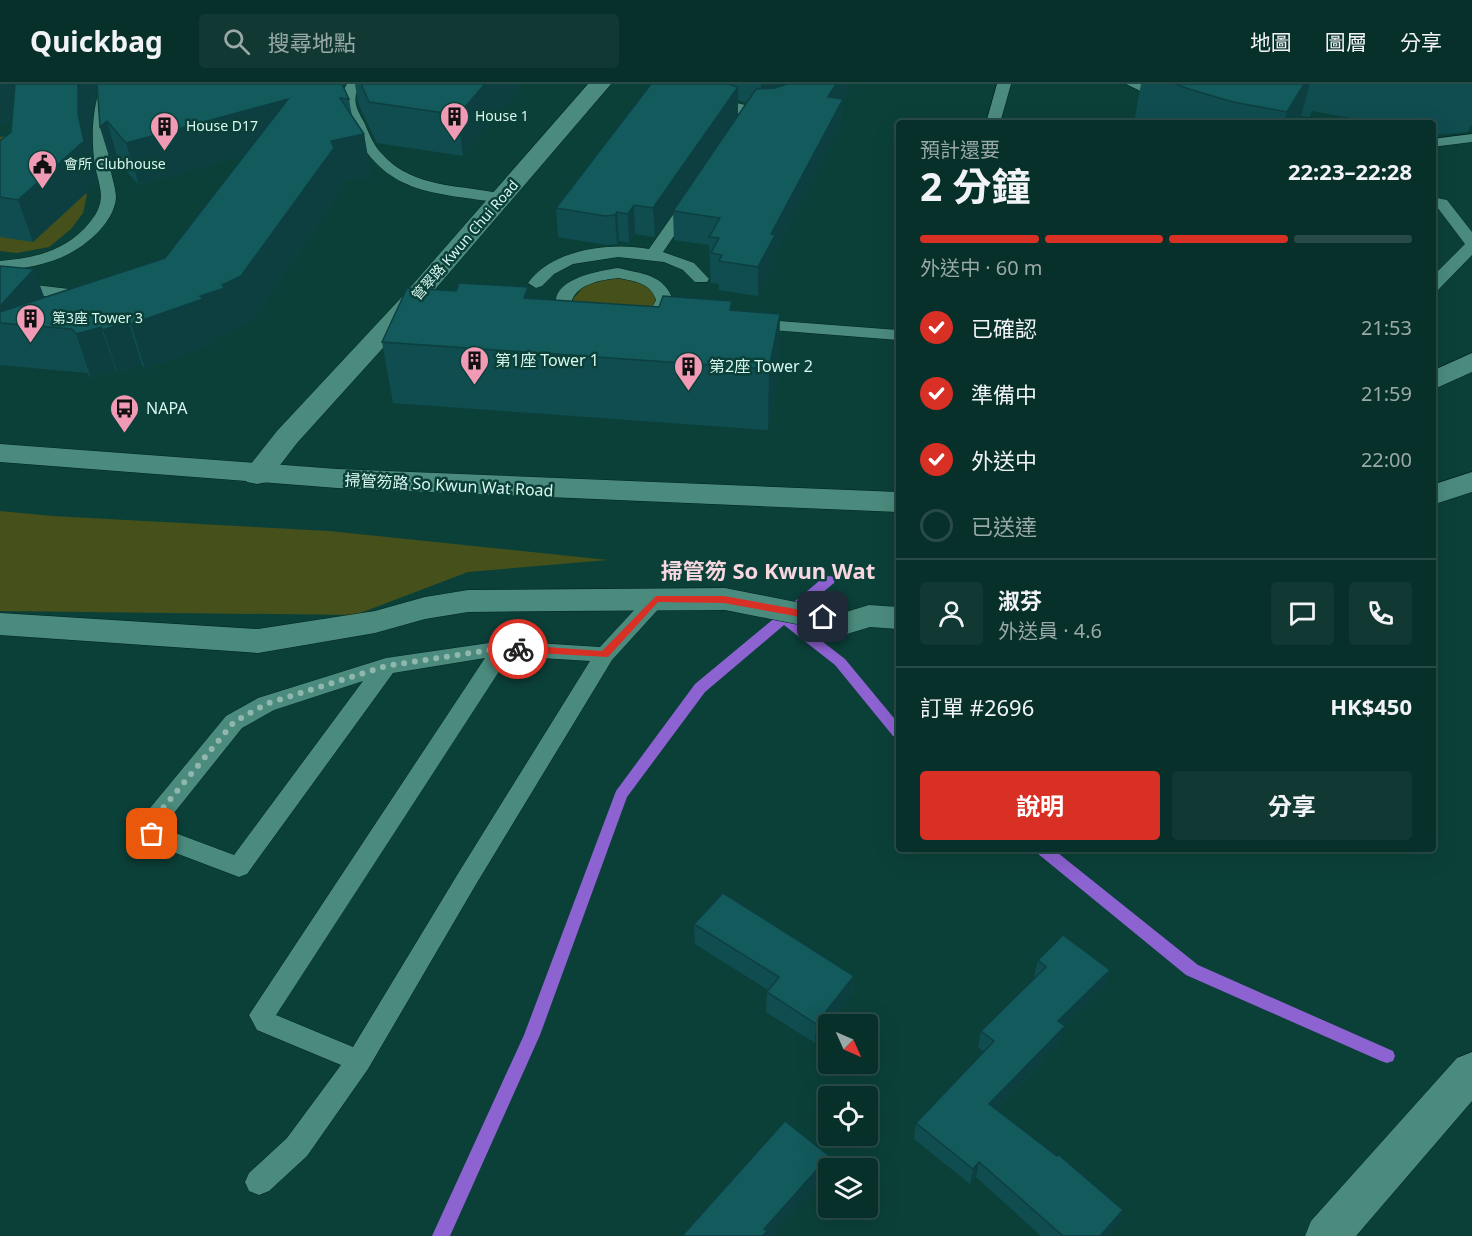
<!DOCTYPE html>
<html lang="zh-TW">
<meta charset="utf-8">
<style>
body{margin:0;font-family:"Noto Sans","Noto Sans TC",sans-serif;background:#113832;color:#f1f3f6;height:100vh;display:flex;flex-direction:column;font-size:22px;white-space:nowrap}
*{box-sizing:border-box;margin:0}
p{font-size:20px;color:#98a9a8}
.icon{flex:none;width:33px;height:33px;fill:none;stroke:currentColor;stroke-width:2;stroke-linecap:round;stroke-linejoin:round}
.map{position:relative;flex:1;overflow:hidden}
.panel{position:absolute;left:896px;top:36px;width:540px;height:732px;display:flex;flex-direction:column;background:#08302a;border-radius:6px;box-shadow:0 6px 24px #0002,0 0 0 2px #294b47}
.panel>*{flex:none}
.needle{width:39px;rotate:135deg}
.tools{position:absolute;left:818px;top:930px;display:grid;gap:12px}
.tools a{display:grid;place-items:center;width:60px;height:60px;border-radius:6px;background:#08302a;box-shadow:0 6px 24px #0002,0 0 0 2px #294b47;font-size:30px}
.pin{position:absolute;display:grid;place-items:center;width:51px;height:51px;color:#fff;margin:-26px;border-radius:12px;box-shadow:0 3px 9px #0006}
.courier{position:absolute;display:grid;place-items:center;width:60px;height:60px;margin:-30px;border:4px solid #d93025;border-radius:50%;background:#fff;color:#222;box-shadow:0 2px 8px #0007}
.headline em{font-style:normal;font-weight:700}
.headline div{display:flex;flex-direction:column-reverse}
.headline{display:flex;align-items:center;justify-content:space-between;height:102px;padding:0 24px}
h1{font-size:39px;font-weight:700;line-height:45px}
.bar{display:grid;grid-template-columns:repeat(4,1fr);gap:9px 6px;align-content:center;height:72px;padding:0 24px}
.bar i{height:8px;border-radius:4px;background:#294b47}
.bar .on{background:#d93025}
.bar p{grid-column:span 4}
.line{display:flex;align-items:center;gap:15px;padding:0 24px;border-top:2px solid #294b47}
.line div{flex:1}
.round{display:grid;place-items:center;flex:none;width:63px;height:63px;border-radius:6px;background:#113832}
ol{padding:0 24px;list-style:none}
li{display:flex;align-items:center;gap:18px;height:66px}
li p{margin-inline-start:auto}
li .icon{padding:6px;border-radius:50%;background:#d93025;color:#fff;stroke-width:4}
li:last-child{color:#98a9a8}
li i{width:33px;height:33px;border:3px solid #294b47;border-radius:50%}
.button{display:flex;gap:12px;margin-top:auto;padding:12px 24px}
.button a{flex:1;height:69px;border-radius:6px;background:#d93025;color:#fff;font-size:24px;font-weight:700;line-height:69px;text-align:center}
.button a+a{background:#113832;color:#f1f3f6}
header{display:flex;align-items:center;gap:36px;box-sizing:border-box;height:84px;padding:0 30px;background:#08302a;border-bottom:2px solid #294b47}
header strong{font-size:28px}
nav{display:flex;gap:33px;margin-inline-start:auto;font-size:21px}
.search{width:420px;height:54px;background:#113832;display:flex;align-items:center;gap:15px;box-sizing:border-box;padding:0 21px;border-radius:6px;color:#98a9a8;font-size:22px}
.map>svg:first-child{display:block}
.green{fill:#46501b}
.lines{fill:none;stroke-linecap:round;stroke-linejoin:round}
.stream{fill:#8d62d1;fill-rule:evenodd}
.lane-casing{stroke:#01251f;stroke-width:1}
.street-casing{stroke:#01251f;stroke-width:1}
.secondary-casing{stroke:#01251f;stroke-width:1}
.lane{fill:#4b8b7e;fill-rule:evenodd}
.street{fill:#4b8b7e;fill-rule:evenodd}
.secondary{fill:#4b8b7e;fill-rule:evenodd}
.wall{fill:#104d50}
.shaded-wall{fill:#0d3f41}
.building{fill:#135a5d;stroke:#0d3f41;stroke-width:1.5}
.route{fill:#d93025}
.done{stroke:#90b7af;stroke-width:6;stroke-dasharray:0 10.8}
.labels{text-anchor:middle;stroke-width:5;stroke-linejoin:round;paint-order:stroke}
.far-poi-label{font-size:14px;fill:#d7f7ef;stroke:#0b4038;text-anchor:start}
.far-street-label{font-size:14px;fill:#d7f7ef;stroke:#0b4038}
.poi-label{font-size:16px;fill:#d7f7ef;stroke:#0b4038;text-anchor:start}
.street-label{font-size:16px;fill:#d7f7ef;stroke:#0b4038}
.district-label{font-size:22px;font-weight:bold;fill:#f9d7e0;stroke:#0b4038}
</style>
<header>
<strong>Quickbag</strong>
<div class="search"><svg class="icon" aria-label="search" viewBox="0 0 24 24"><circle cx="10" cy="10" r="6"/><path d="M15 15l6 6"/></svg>搜尋地點</div>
<nav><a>地圖</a><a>圖層</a><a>分享</a></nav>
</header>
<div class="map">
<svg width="1472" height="1152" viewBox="0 0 1472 1152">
<rect width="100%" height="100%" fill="#0b4038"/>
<path class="green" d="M78 44 83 100 87 111 83 129 71 145 49 163 17 169 0 167V53Z
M610 194C629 194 664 199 653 225L573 222V215L585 201Z
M0 427 52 432 329 447 608 476 468 488 355 531 0 527Z"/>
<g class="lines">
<path class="stream" d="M829 492 834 493 835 496 834 499 792 534 845 575 898 639V653L893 652 835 581 784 541 705 608 627 713 540 951 450 1152H432L524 951 616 707 695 600 824 493Z
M1034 765H1053L1198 881 1393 967 1395 972 1393 977 1387 979 1381 977 1186 891 1037 769Z"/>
<defs>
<path id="lane" d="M101 0H115C106 27 105 54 110 82 111 92 116 103 116 114 115 126 108 137 100 146 72 176 39 183 0 187V177C32 174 60 169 84 145 92 136 100 127 101 113 101 103 97 92 95 82 91 54 92 27 101 0Z
M347 0H361C351 14 356 24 364 38 369 49 373 61 382 70 414 106 464 100 506 111L509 114 506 117 501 119C432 108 385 112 351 42 344 27 336 16 347 0Z
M701 0H715V9C740 26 783 30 800 0H814C809 9 805 17 796 22 771 37 721 34 701 11Z
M997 0H1011L1000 39H986Z
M1126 0H1145L1173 14 1166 18 1161 17Z
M1472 50V58L1432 63V55Z
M689 113 697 118 663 168 694 179 709 195 707 198H695L683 186 664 178 618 173 573 180 554 190 542 202 536 204 528 199C552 165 611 158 649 165L684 115Z
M1432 113 1447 116 1472 148V171L1438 206 1432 208V193L1465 160 1437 123 1432 122Z
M618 184C642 190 664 190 673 216 656 252 599 262 568 240 562 235 557 228 556 221 552 194 600 187 618 184ZM618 194C634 197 651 199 656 216 643 245 597 249 575 228L572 216C579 199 602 196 618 194Z
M0 197 87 207 95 212 87 217 0 207Z
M753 235 898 246V256L747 244 745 240Z
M656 508 663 510 666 515 663 520 612 576 475 802 368 985 307 1072 269 1107 259 1111 249 1107 245 1098 249 1089 287 1054 341 981 257 946 249 931 485 574 393 589 247 790 239 793 144 757 137 741 141 735 226 632 258 614 386 574 503 557 600 563 649 510ZM509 572 590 577 459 788 353 963 276 931ZM363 597 234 771 162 744 242 644 274 626Z"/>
<path id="street" d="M588 0H611L419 224 297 359 267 398 257 400 247 398 242 391 277 347 401 214Z
M1472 388V408L1432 421V401Z
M725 504 846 528 869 521 898 523V545L870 543 847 550 725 526 559 527 468 528 425 535 375 549 258 569 0 551V529L258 545 375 527 425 513 468 506Z
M1472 968V1017L1356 1152H1305L1311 1137 1457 974Z"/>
<path id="secondary" d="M1472 269V288L1432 306V287Z
M0 360 337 385 898 408V428L337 404 0 378Z"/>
</defs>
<use href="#lane" class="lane-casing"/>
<use href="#street" class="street-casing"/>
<use href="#secondary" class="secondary-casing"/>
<use href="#lane" class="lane"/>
<use href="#street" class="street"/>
<use href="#secondary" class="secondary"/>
</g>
<path class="wall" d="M0 0H345L343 3 349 15 352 32 364 50 371 92 341 98 342 106 253 236 235 244 236 247 214 255 215 259 145 285 142 281 118 290 116 287 91 294 87 289 0 281V182L44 213 165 174 245 71 139 101 119 79 113 85 100 43 98 6 96 9 91 41 92 72 97 99 33 158 0 153V57L11 48 12 38 0 39Z
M355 0H524L463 72 377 59 358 19Z
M651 0H852L843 15 841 42 775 170V180L758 212 719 206V200L711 199 709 161 674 156 673 127 747 19 738 16V30L655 153 635 150 629 159 619 157 617 160 607 161 558 153 556 124Z
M1141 0H1472V41H1471L1468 48 1432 51V39H1369L1367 37 1312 27 1310 33 1301 32 1297 39H1134Z
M529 214 659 223 732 226 779 291 768 346 393 319 382 258Z
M694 840 854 892 852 912 828 940V943L815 959 766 928 767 908 768 906 695 860Z
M1038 876 1110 886 1105 903 1064 942 1060 959 996 1025 1123 1126 1118 1141 1108 1152H1041L976 1093 970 1100 914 1055 916 1039 984 968 978 963 981 947 1035 894 1034 893Z"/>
<path class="shaded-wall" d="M0 0H17L29 36 0 39Z
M78 0H100L96 9 91 41 92 72 97 99 33 158 18 116 78 30Z
M485 0H524L463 72 458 31Z
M761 0H798L760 20Z
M836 0H852L843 15 841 42 775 170V180L758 212V183L771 150 828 13Z
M1304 0H1310L1301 32 1297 39H1284L1287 28Z
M738 3V30L655 153 653 124Z
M288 15 297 56 139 101 126 59Z
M107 37 119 79 113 85 100 43Z
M364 50 371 92 341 98 342 106 253 236 235 244 236 247 214 255 215 259 145 285 131 240 200 212 222 201 331 57Z
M634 121 635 150 629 159 628 130Z
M617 128 619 157 617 160 615 131Z
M34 185 50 229 0 239V222Z
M528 203 534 264 524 214Z
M780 230 779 291 768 346 769 285Z
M128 237 142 281 118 290 103 246Z
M101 243 116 287 91 294 76 250Z
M1110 886 1105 903 1053 953 1058 937Z
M854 892 852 912 830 940H828V943L815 959 816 940Z
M1065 942 1060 959 985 1036 989 1020Z
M829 1072 828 1091 773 1152H762L764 1145Z
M979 1078 976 1093 970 1100 973 1085Z
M1123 1126 1118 1141 1108 1152H1100Z"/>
<path class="building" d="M15 0H78V30L84 57 18 116 0 113V57L11 48Z
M97 0H342L349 15 340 14 364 50 331 57 334 64 241 192 222 201 225 204 200 212 203 215 131 240 128 237 103 246 101 243 76 250 72 245 0 239V228L165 174 288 15 126 59 107 37 100 43Z
M361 0H485L458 31 369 18Z
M651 0H728L738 3 653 124 634 121 628 130 617 128 615 131 605 132 556 124Z
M787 0H836L828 13 843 15 771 150 775 151 758 183 719 177 722 171 711 169 719 154 709 153 720 134 673 127 756 5 775 4Z
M1175 0H1304L1287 28 1233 18 1189 5Z
M0 182 34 185 0 222Z
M459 199 528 203 524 214 659 223 663 212 732 217 730 226 780 230 769 285 382 258 407 204 456 207Z
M723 809 854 892 816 940 767 908 779 893 694 840Z
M1063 851 1110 886 1058 937 1065 942 989 1020 1057 1072 1059 1071 1123 1126 1100 1152H1063L979 1078 973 1085 916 1039 994 957 981 947 1046 883 1038 876Z
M785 1037 829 1072 764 1145 767 1147 762 1152H682Z"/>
<path class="route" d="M656 512H724L823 530 827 533 823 537 724 519 658 518 608 573 518 568 513 565 518 561 602 567Z"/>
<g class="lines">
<path class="done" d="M152 750 149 741 234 638 266 620 386 582 503 564 518 565"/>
</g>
<defs>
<symbol id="building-pin" viewBox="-11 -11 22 30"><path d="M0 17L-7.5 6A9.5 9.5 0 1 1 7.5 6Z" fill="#f09ab5" stroke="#0b4038"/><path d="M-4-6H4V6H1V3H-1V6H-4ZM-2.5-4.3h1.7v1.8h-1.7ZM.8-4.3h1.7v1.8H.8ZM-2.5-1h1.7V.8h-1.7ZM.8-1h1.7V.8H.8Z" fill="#111"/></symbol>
<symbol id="civic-pin" viewBox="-11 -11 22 30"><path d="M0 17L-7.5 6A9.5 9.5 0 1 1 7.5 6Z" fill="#f09ab5" stroke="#0b4038"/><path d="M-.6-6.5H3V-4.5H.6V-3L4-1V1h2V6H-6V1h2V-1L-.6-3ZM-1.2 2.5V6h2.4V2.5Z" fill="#111"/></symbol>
<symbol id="bus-pin" viewBox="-11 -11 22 30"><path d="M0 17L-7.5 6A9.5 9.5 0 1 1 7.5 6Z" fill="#f09ab5" stroke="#0b4038"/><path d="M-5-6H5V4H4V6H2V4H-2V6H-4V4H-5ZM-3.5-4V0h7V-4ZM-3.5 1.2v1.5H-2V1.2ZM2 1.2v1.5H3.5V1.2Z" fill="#111"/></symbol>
</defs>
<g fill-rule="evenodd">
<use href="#building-pin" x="438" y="16" width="33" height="45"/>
<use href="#building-pin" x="148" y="26" width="33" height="45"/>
<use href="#civic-pin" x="26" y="64" width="33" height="45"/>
<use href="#building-pin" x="14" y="218" width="33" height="45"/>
<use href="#building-pin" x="458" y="260" width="33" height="45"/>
<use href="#building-pin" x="672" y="266" width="33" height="45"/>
<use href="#bus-pin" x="108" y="308" width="33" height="45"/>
</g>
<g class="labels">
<g class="far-poi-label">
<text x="475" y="37">House 1</text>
<text x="186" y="47">House D17</text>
<text x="64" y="85">會所 Clubhouse</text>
<text x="52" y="239">第3座 Tower 3</text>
</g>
<g class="far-street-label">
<text transform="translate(465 156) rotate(-49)" y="5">管翠路 Kwun Chui Road</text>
</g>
<g class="poi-label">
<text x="495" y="282">第1座 Tower 1</text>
<text x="709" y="288">第2座 Tower 2</text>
<text x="146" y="330">NAPA</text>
</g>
<g class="street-label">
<text transform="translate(449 401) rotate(3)" y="6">掃管笏路 So Kwun Wat Road</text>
</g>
<g class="district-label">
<text x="768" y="495">掃管笏 So Kwun Wat</text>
</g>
</g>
</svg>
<div class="tools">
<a><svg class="needle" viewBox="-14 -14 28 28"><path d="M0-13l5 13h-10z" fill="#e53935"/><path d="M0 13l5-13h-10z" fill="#98a9a8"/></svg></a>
<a><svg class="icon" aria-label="locate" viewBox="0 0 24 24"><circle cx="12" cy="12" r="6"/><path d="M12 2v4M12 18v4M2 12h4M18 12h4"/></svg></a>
<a><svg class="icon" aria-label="layers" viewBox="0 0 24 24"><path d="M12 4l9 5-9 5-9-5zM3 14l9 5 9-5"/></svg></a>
</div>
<div class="pin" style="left:152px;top:750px;background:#ea580c"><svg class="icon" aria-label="bag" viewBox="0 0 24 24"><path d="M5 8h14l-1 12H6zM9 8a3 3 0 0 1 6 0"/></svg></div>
<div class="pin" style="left:823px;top:533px;background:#1f2937"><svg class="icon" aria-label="home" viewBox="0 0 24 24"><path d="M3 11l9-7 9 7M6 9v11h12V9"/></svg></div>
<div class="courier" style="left:518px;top:565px"><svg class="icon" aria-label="bike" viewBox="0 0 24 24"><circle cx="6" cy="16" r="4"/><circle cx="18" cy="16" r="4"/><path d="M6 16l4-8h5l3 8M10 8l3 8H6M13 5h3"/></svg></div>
<section class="panel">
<div class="headline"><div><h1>2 分鐘</h1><p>預計還要</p></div><em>22:23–22:28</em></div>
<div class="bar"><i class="on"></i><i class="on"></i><i class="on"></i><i></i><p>外送中 · 60 m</p></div>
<ol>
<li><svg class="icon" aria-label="check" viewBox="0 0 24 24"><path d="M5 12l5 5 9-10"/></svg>已確認<p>21:53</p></li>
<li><svg class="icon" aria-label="check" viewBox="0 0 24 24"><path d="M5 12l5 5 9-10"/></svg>準備中<p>21:59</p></li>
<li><svg class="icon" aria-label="check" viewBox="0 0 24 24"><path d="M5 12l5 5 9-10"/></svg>外送中<p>22:00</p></li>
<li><i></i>已送達</li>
</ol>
<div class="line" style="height:108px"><a class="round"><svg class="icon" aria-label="person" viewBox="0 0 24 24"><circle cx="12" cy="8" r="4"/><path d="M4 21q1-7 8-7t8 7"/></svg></a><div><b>淑芬</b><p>外送員 · 4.6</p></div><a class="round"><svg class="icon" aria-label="chat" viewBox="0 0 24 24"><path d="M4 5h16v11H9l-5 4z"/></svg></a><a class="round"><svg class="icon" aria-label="phone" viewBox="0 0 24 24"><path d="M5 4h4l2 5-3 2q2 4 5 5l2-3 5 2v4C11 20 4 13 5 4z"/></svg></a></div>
<div class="line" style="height:78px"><div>訂單 #2696</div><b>HK$450</b></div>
<div class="button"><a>說明</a><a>分享</a></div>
</section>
</div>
